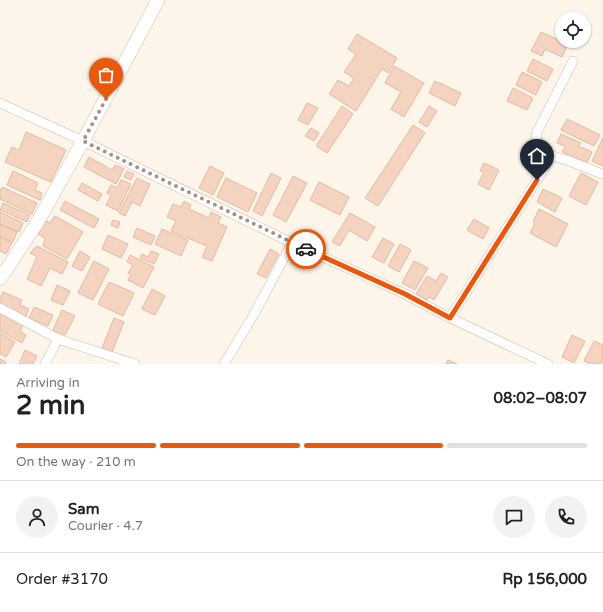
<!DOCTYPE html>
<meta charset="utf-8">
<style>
body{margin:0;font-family:"Varela Round",sans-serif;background:#f2f2f2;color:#222;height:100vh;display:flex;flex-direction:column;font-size:15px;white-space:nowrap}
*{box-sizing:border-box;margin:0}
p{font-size:13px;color:#767676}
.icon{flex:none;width:22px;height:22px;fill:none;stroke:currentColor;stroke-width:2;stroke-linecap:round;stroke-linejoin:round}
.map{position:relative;height:364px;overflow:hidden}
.panel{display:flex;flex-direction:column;background:#fff;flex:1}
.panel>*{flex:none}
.buttons{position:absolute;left:555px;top:12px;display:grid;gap:8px}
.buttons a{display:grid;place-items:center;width:36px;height:36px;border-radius:50%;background:#fff;box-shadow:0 1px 3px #0004;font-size:20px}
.pin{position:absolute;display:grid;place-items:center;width:34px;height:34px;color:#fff;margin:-41px -17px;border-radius:50% 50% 50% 0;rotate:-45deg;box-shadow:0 0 4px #0007}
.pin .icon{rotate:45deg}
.courier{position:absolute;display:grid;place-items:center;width:40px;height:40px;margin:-20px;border:3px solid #ea580c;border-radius:50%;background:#fff;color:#222;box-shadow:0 1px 5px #0007}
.summary em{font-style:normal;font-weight:800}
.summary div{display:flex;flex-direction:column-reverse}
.summary{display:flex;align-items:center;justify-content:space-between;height:68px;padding:0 16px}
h1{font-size:26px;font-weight:800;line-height:30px}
.bar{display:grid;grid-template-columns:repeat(4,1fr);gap:6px 4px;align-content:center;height:48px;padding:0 16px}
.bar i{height:5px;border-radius:3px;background:#e0e0e0}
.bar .on{background:#ea580c}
.bar p{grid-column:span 4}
.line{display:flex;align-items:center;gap:10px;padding:0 16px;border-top:1px solid #e0e0e0}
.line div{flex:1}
.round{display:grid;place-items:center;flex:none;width:42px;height:42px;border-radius:21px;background:#f2f2f2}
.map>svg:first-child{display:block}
.building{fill:#f4d4c0;stroke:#e7ba9f}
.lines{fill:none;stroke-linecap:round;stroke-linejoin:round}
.street-casing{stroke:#d1bdae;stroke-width:10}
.secondary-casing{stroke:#d6bfad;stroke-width:14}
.street{stroke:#fff;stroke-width:9}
.secondary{stroke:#fff;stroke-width:13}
.done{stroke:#a89182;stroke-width:4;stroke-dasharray:0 7.2}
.route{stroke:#ea580c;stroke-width:5}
</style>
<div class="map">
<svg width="603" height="364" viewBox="0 0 603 364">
<rect width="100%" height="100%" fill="#fdf5e9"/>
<path class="building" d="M541 32 568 44 562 57 545 49 542 56 531 51Z
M357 34 397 58 388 73 382 69 356 111 329 94 338 80 349 86 354 78 344 72 356 54 348 49Z
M533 59 553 69 547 81 527 71Z
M394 66 424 83 404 117 391 109 401 92 385 83Z
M522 72 542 82 536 95 516 85Z
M435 81 461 93 455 106 429 93Z
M513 88 533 98 527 110 507 101Z
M307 103 318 108 308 125 298 120Z
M342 106 353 114 327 153 316 146Z
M429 106 437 111 427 127 419 122Z
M567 119 600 135 594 146 561 130Z
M413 125 425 133 378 206 365 198Z
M311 128 319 133 314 141 305 136Z
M26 132 66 150 51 182 5 162 12 147 19 150Z
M561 134 581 143 578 146 592 152 587 163 562 152 565 146 557 143Z
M603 138V166L592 161Z
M89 157 112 170 115 165 124 169 116 184 84 167Z
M484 163 499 170 489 190 478 184 484 172 480 171Z
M210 166 224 173 213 195 199 188Z
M13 171 38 183 35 190 42 193 40 200 7 185Z
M127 171 134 174 131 180 124 177Z
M271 173 281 178 262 216 253 211Z
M581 173 598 182 586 205 569 196Z
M293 176 307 183 286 222 273 215Z
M137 178 150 184 140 206 132 202 125 216 119 213Z
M226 178 257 193 248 212 217 197Z
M121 180 131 184 118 211 106 205 111 195 107 193 111 185 117 188Z
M319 182 349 197 340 215 310 200Z
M82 183 102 194 98 201 78 190Z
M2 187 37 203 32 214 0 199V191Z
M543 189 562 198 555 212 537 202Z
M65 201 99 219 94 228 60 210Z
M184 201 191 205 189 209 209 218 211 212 221 217 218 223 227 227 212 261 202 257 207 246 171 231 176 221 167 217 173 204 181 207Z
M3 203 30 215 27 222 0 210Z
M539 209 568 224 556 247 530 233 535 223 533 222Z
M0 212 23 223 19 232 0 224Z
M350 213 375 227 367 241 349 230 340 246 332 242Z
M55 216 83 232 67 259 43 246 45 238 38 234 46 221 50 223Z
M474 219 489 228 483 239 467 230Z
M113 220 120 222 118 228 111 225Z
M0 225 17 232 13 242 0 236Z
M137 228 155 236 151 245 133 237Z
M162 229 188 240 181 256 155 244Z
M108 235 128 244 121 258 102 249Z
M0 237 12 243 6 254 0 251Z
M383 238 394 244 384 263 372 257Z
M400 244 411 250 399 272 388 266Z
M37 246 68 262 62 274 50 268 41 286 27 279 37 257 30 253Z
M270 249 279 254 266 278 257 274Z
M80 251 90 257 82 271 72 266Z
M151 251 159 254 154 264 140 258 142 254 148 257Z
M130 255 154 267 143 288 128 280 131 274 128 273 133 265 127 262Z
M94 261 109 269 93 300 78 293Z
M414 261 428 268 415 290 402 283Z
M441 273 448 277 434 300 429 297 427 300 416 294 427 276 436 281Z
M109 282 134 293 123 316 98 304Z
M57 285 70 291 63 305 51 300Z
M152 289 165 296 155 315 142 309Z
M3 292 22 300 20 305 29 309 26 316 0 305V298Z
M34 307 53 315 48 326 29 318Z
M62 310 75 316 65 335 53 330Z
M0 313 23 325 20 331 26 335 22 343 0 331Z
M114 318 124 322 112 352 102 348Z
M0 333 15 342 6 357 0 354Z
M572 335 585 341 574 363 562 357Z
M594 341 603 345 602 364H591L584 361Z
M25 350 37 356 33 364H19Z
M0 359 6 362 5 364H0Z
M448 360 457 364H446Z"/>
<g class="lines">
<defs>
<path id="street" d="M0 103 83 141 292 243 405 294 446 316 548 364
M549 155 567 160 602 174
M0 308 58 339 135 364
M450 318 549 161V155L537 141 536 134 573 61
M45 364 58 339
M224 364 253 316 292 243"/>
<path id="secondary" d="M0 279 37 223 83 141 158 0"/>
</defs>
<use href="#street" class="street-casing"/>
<use href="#secondary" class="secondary-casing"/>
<use href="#street" class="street"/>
<use href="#secondary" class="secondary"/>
</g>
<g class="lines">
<path class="done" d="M106 99 83 141 306 249"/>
<path class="route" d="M306 249 405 294 450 318 537 180"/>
</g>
</svg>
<div class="buttons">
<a><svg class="icon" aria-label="locate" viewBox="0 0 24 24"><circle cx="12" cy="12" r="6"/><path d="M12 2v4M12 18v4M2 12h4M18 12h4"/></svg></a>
</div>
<div class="pin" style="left:106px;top:99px;background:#ea580c"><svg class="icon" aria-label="bag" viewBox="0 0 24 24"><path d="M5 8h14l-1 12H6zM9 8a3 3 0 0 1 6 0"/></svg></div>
<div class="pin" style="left:537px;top:180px;background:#1f2937"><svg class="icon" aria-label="home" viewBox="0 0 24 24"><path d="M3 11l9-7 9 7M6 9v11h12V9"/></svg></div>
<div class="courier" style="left:306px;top:249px"><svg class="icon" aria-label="car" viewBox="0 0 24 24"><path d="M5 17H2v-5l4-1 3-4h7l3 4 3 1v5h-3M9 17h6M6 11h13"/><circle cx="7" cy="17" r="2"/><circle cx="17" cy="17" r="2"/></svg></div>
</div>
<section class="panel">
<div class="summary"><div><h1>2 min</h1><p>Arriving in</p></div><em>08:02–08:07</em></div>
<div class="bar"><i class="on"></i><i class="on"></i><i class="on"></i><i></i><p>On the way · 210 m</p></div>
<div class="line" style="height:72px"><a class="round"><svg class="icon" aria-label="person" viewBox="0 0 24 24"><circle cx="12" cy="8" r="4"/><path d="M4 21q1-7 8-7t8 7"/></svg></a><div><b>Sam</b><p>Courier · 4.7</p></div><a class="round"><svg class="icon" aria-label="chat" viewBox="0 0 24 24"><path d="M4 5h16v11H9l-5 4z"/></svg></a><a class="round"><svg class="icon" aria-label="phone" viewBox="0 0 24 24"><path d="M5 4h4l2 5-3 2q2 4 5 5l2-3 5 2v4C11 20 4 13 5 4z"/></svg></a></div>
<div class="line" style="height:52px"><div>Order #3170</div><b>Rp 156,000</b></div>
</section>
